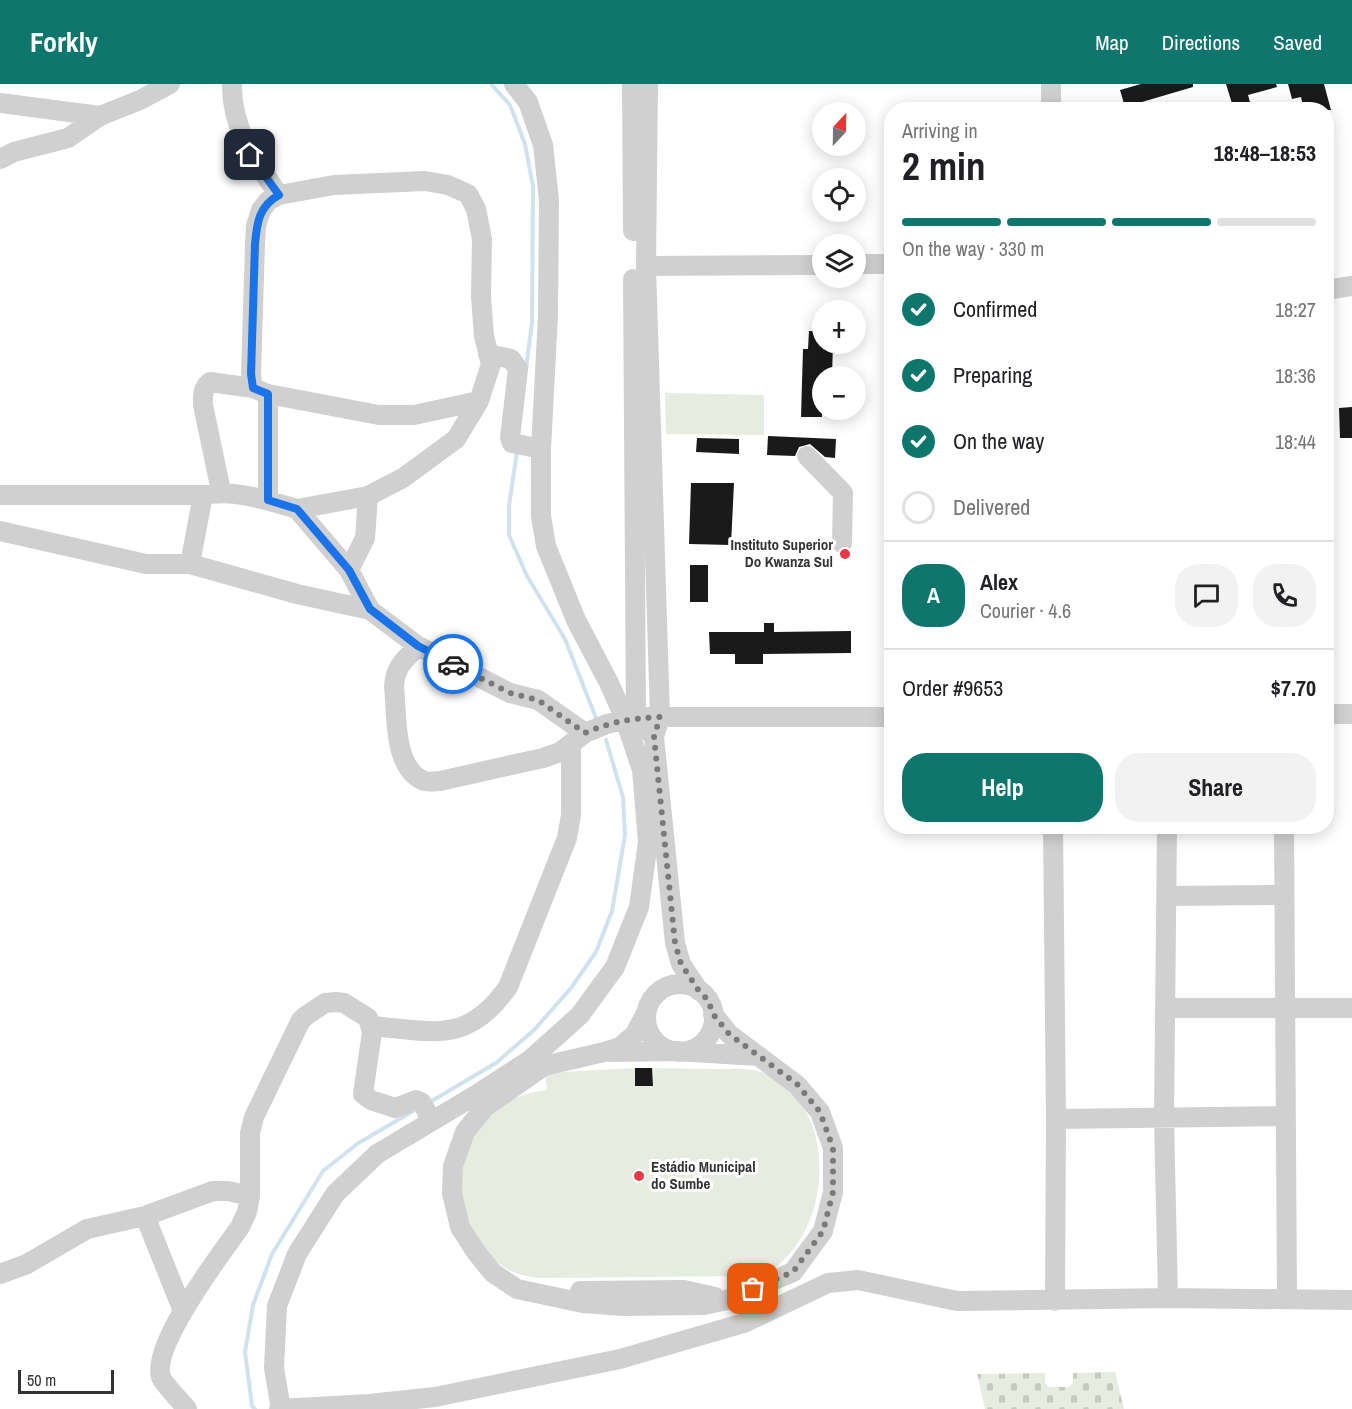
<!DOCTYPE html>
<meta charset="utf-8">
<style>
body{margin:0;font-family:"Archivo Narrow",sans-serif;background:#f2f2f2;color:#202124;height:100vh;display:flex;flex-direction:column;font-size:22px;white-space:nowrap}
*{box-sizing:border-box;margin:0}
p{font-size:20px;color:#757577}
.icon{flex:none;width:33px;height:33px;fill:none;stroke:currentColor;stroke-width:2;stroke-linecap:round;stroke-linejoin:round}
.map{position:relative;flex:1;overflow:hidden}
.details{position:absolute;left:884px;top:18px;width:450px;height:732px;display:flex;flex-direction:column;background:#fff;border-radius:24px;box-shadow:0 3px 15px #0003}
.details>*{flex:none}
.needle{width:39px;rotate:22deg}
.tools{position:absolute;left:812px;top:18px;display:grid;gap:12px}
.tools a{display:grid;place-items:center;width:54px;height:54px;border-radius:50%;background:#fff;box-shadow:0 3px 15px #0003;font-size:30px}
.scale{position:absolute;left:18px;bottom:15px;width:96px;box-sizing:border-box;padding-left:6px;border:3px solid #333;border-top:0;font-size:16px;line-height:21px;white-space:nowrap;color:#333;-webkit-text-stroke:4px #fff;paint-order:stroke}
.pin{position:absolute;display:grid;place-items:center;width:51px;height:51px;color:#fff;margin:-26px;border-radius:12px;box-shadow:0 3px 9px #0006}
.courier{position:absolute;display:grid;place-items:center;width:60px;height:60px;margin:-30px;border:4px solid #1a73e8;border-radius:50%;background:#fff;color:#222;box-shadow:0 2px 8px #0007}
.summary em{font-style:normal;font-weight:800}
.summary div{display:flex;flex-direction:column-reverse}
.summary{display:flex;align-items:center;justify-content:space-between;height:102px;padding:0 18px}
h1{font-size:39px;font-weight:800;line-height:45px}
.bar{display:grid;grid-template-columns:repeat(4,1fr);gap:9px 6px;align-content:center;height:72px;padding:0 18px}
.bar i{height:8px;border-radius:4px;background:#e0e0e0}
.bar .current{background:#0f766e}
.bar p{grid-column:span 4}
.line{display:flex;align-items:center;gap:15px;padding:0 18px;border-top:2px solid #e0e0e0}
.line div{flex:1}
.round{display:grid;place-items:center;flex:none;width:63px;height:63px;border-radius:24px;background:#f2f2f2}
ol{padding:0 18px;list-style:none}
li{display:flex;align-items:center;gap:18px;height:66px}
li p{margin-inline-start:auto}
li .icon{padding:6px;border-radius:50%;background:#0f766e;color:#fff;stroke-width:4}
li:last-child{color:#757577}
li i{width:33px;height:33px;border:3px solid #e0e0e0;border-radius:50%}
.action{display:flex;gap:12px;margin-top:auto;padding:12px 18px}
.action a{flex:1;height:69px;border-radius:24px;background:#0f766e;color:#fff;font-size:24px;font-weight:800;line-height:69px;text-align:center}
.action a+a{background:#f2f2f2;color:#202124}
header{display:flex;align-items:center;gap:36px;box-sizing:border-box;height:84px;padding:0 30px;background:#0f766e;color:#fff}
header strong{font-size:28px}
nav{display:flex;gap:33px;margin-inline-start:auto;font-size:21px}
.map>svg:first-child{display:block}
.green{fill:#e6ecdf}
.cemetery{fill:url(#cemetery-stones)}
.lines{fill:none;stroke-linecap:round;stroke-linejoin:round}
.stream{stroke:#cfe2ee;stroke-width:4}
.building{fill:#1a1a1a}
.minor{stroke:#d0d0d0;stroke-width:20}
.done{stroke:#7a7a7a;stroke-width:6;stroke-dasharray:0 10.8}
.route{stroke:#1a73e8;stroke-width:8}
.poi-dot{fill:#e63946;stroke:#fff;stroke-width:2}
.labels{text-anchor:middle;stroke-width:6;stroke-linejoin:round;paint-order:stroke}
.poi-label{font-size:15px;font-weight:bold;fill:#333;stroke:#fff;text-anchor:end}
</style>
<header>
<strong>Forkly</strong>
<nav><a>Map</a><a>Directions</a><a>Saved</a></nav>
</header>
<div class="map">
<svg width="1352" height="1325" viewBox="0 0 1352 1325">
<defs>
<pattern id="cemetery-stones" width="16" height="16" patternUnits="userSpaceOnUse" patternTransform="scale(1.5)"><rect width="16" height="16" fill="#e6ecdf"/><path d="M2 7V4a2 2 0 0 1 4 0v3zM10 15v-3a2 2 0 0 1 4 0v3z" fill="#c6cbc0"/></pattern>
</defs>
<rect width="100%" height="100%" fill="#fff"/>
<path class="green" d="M665 309 764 311V351L666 350Z
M635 984C661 984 687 985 713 985 731 985 751 983 767 990 832 1021 833 1120 790 1169 784 1176 777 1183 770 1188 765 1190 757 1190 752 1192L538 1194C529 1192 519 1191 511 1187 497 1181 487 1168 479 1156 436 1090 469 1015 547 1006L545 989Z"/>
<path class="cemetery" d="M1115 1288 1124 1325H985L977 1290 1045 1289V1299L1049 1303H1069L1073 1299V1289Z"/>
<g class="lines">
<path class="stream" d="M491 0 510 21 525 60 533 103 532 238 526 285
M517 367 509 422V451L527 492 565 555 596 634
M430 1018 496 979 535 945 571 904 596 868 612 827 625 751 623 713 606 656
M255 1325 252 1322 245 1268 253 1221 272 1170 323 1087 357 1060 413 1027"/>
</g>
<path class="building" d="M1141 0H1193V3L1125 23 1120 6Z
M1226 0H1276L1277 3 1248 11 1252 26H1234Z
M1288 0H1324L1331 26H1304L1301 13 1292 15Z
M809 247H822V260H833L832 292H822V333H801L803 265H808Z
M1352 323V354H1340L1339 324Z
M768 352 836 355 835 374 825 373 810 360 799 363 795 372 767 371Z
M697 354 739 355V370L696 368Z
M691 399H734L731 461 689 460Z
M690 481H708V518H690Z
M764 539H774V548L851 547V569L763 570V580H735V570H710L709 548H764Z
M635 984H652L653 1002H635Z"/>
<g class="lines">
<path class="minor" d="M232 0C231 44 255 77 279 111
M632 0 633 147
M648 0 646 182 660 633 654 653 675 859 681 880 699 907
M0 19 100 32 140 16 170 0
M1051 26V0
M0 75 14 68 68 54 100 32
M855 180H891
M646 182 822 181
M633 195 636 633 654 653
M1326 206 1352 202
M488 270 511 275 518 285 510 354 512 359 541 365
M268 310V416
M479 317 414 331H379L268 310 253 304 251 290 255 160 256 142 261 126 268 117 279 111 334 101 425 97 448 101 468 110 476 125 482 155 481 213 484 252 491 280 479 317 456 355 403 394 368 412 297 425 349 486 370 526 418 562 510 609 538 616 585 649
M807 372 843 409 842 459
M221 407 203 321C203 311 202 305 210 298L253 304
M0 411H203C234 405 267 416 297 425
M0 447 146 480H190L297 510 370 526
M190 480 203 411
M349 486 365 454 368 412
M418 562C405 575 395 583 394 602 397 630 393 682 422 696 427 699 435 697 440 697L543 674 560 668 585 649 607 640 636 633H891
M1326 630H1352
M1053 742 1056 1035 1055 1217
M1167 742 1164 1034 1168 1214
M1284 742 1287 1215
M1166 812 1283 811
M646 934a34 34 0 1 1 68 0a34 34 0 1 1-68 0Z
M1166 924H1352
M646 929 635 950 620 963 604 968 544 982 485 1023 465 1048 453 1082 452 1109 460 1143 476 1168 493 1189 517 1205 583 1219 623 1222 704 1221 727 1216 793 1188 823 1147 833 1108V1064L820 1028 797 1001 729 950 713 930
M371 942C434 947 467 961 508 903L567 754 571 731V660
M610 968 676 967 758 972
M1056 1035 1285 1032
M250 1112V1049L254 1033 301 936 307 931 325 919 336 918 344 919 368 934 372 948 363 1010 371 1016 395 1024 416 1016 422 1019 432 1037
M145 1132 183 1227
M0 1190 27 1180 87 1145 145 1132 213 1107H228L250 1112 247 1128 240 1143C221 1170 151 1261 161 1293 164 1301 181 1317 187 1325
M580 1207 684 1206 715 1213
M279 1325 369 1320 435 1313 620 1275 744 1239 828 1199 858 1196 957 1217 1168 1214 1352 1216
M281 1325 274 1284 277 1222 297 1170 335 1110 377 1070 479 1009 530 976 580 931 615 883 639 823 648 758 642 686 625 635 609 599 576 536 546 462 541 432V365L548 231 549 116 543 61 528 18 514 0"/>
</g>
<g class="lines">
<path class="done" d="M453 580 510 609 538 616 585 649C610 638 633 634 660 633L654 653 675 859 681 880 699 907 708 916 713 930 729 950 797 1000 820 1028 833 1064V1108L823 1147 793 1188 753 1205"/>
<path class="route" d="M250 71 279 111C259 122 257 138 255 160L251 290 253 304 268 310V416L297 425 349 486 370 525 418 562 453 580"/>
</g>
<g class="poi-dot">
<circle cx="845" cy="470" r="6"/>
<circle cx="639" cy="1092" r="6"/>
</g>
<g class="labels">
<g class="poi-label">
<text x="833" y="466">Instituto Superior<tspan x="833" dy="17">Do Kwanza Sul</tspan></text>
<text x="651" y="1088" text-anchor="start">Estádio Municipal<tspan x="651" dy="17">do Sumbe</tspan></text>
</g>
</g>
</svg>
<div class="tools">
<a><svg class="needle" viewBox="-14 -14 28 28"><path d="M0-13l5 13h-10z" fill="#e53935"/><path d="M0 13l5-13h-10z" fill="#757577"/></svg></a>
<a><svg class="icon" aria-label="locate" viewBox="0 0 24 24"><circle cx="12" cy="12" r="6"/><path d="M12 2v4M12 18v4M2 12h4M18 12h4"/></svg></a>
<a><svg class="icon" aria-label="layers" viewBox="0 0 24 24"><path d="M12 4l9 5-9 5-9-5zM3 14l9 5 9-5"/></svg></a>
<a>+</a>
<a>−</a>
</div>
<div class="scale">50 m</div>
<div class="pin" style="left:753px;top:1205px;background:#ea580c"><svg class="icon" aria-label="bag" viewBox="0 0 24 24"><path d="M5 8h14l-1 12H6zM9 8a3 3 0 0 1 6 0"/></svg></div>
<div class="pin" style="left:250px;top:71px;background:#1f2937"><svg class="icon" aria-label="home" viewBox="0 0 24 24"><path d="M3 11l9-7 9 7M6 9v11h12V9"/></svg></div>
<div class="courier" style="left:453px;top:580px"><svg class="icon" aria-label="car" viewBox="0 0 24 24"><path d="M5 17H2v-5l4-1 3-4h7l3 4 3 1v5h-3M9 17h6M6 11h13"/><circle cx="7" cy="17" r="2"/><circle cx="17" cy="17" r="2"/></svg></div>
<section class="details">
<div class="summary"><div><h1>2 min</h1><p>Arriving in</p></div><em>18:48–18:53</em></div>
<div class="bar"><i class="current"></i><i class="current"></i><i class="current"></i><i></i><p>On the way · 330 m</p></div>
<ol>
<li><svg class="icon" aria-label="check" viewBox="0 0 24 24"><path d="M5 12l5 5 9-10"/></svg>Confirmed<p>18:27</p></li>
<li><svg class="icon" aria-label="check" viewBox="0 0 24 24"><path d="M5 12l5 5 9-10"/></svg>Preparing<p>18:36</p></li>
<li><svg class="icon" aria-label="check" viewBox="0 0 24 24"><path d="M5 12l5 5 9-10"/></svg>On the way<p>18:44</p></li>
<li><i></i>Delivered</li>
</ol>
<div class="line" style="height:108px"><b class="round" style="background:#0f766e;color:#fff">A</b><div><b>Alex</b><p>Courier · 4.6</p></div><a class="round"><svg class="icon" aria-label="chat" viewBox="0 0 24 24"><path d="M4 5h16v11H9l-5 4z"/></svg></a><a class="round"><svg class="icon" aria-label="phone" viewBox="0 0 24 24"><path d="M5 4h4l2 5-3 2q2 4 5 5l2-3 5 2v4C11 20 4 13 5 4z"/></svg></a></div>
<div class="line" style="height:78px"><div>Order #9653</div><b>$7.70</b></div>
<div class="action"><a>Help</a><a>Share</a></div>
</section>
</div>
